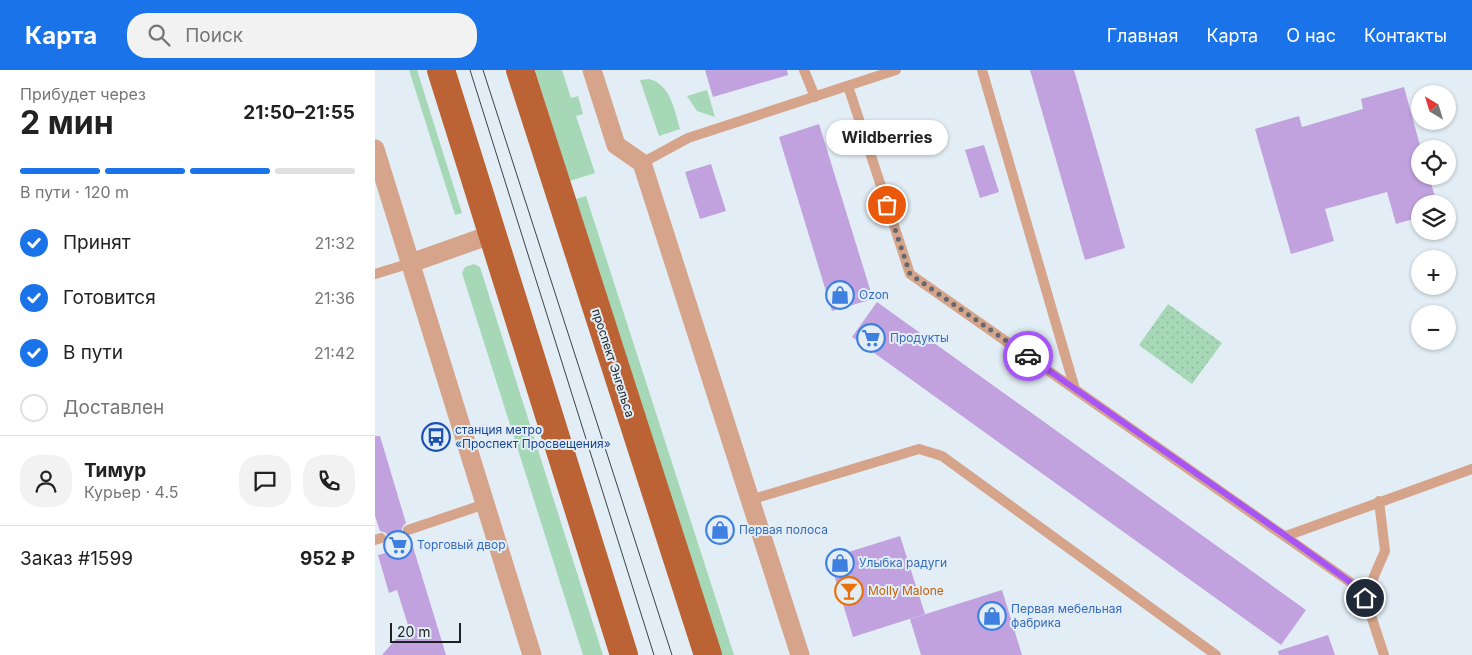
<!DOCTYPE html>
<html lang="ru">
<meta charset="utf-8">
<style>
body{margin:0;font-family:Inter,sans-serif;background:#f2f2f2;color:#222;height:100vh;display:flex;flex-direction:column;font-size:19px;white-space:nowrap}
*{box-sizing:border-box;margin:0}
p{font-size:16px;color:#767676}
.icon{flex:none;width:28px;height:28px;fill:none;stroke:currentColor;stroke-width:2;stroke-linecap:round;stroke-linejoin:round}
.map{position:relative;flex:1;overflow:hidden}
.side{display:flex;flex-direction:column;background:#fff;width:375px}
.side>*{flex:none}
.needle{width:32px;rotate:322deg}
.buttons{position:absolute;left:1036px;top:15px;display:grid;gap:10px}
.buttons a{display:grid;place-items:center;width:45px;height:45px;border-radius:50%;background:#fff;box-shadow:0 1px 4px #0004;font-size:25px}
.scale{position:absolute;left:15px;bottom:12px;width:71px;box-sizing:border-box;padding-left:5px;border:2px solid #1f2225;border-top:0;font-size:14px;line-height:18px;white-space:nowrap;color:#1f2225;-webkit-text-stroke:4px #e2edf5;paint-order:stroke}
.pin{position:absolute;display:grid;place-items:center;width:42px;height:42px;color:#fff;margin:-21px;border:2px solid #fff;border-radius:50%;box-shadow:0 1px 5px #0007}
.courier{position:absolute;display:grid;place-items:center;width:50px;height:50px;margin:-25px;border:4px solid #a855f7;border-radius:50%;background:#fff;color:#222;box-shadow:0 1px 6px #0007}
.bubble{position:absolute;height:35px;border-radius:18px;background:#fff;box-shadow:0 1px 4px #0004;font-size:16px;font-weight:700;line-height:35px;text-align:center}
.overview em{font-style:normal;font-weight:700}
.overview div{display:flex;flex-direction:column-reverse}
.overview{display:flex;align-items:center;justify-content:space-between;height:85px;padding:0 20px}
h1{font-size:32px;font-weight:700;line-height:38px}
.bar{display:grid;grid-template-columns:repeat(4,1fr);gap:8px 5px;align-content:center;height:60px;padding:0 20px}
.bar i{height:6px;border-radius:4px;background:#e0e0e0}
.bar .on{background:#1a73e8}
.bar p{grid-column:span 4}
.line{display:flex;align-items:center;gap:12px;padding:0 20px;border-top:1px solid #e0e0e0}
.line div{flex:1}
.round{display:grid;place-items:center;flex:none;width:52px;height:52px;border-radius:20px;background:#f2f2f2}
ol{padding:0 20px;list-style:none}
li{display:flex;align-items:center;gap:15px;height:55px}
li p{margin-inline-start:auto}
li .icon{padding:5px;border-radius:50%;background:#1a73e8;color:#fff;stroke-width:4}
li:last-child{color:#767676}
li i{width:28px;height:28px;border:2px solid #e0e0e0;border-radius:50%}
header{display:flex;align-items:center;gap:30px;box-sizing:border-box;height:70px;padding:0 25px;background:#1a73e8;color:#fff}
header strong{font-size:24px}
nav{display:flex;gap:28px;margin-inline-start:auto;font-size:18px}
.search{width:350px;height:45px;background:#f2f2f2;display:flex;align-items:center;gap:12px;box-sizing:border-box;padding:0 18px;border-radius:20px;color:#767676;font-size:19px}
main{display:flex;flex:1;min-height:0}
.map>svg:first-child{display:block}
.green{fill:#a6d8b7}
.park{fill:url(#park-dots)}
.building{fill:#c1a2df}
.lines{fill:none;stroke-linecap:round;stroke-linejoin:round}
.service{stroke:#d5a48b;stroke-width:10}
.minor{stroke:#d5a48b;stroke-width:19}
.primary{stroke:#bb6334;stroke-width:28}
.tram{stroke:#3e4246;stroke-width:1}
.done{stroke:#63696e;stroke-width:5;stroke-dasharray:0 9}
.route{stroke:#a855f7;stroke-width:6}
.labels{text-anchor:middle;stroke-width:4;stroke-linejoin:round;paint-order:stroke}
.shop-label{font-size:12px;fill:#366cbe;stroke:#e2edf5;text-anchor:start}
.street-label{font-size:12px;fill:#1f2225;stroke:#e2edf5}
.transit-label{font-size:12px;fill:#164399;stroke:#e2edf5;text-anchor:start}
.food-label{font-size:12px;fill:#c56008;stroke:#e2edf5;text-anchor:start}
</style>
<header>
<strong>Карта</strong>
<div class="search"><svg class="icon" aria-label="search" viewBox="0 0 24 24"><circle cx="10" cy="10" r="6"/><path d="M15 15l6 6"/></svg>Поиск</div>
<nav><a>Главная</a><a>Карта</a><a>О нас</a><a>Контакты</a></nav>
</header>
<main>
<section class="side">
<div class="overview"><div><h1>2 мин</h1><p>Прибудет через</p></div><em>21:50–21:55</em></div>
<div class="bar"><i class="on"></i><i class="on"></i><i class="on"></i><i></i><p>В пути · 120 m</p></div>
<ol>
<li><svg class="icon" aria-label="check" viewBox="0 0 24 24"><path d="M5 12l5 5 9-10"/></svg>Принят<p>21:32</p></li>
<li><svg class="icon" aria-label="check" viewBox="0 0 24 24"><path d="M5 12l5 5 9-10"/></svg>Готовится<p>21:36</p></li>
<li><svg class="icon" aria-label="check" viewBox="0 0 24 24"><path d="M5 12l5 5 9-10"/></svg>В пути<p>21:42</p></li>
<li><i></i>Доставлен</li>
</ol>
<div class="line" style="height:90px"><a class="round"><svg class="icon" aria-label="person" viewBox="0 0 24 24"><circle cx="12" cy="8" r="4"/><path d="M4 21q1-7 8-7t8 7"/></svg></a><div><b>Тимур</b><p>Курьер · 4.5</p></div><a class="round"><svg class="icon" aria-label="chat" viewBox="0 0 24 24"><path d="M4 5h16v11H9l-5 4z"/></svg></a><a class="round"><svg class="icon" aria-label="phone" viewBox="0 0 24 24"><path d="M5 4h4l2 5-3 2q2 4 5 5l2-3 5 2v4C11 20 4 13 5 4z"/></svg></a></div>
<div class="line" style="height:65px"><div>Заказ #1599</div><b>952 ₽</b></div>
</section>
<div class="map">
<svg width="1097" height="585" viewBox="0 0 1097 585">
<defs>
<pattern id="park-dots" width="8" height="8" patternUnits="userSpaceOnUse" patternTransform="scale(1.25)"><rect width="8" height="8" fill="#a6d8b7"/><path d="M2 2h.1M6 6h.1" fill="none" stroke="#8eb99d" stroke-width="1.8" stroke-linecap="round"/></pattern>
</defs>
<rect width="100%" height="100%" fill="#e2edf5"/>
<path class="green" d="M34 0H42L87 143 80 145Z
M160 0H187L196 28 203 26 208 44 201 46 220 103 195 111Z
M274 9C296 15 299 39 305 59L284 66 265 10Z
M332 20 340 47 322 41 312 26Z
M211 126 359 585H346L201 129Z
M99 194 105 197 228 585H208L87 203 90 197Z"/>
<path class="park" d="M793 234 847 273 817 314 764 275Z"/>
<path class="building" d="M330 0H412L413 5 338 27Z
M655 0H699L750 178 710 190Z
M1029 17 1046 79 1045 106H1054L1062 134H1045V147L1021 154 1012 122 950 139 959 171 916 184 880 59 924 46 927 57 988 39 986 29Z
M444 54 498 229 457 241 404 67Z
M609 75 624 122 605 128 590 80Z
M336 94 351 141 325 149 310 102Z
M502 232 931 540 906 575 477 267Z
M0 366H5L31 453 28 456 26 462 29 465 35 467 71 585H7L33 555 22 520 14 523 3 485 11 483 8 474 13 469 11 463 5 461 0 446Z
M525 466 550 544 478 567 454 488Z
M627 520 647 585H546L535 549Z
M953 565 960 585H904L903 581Z"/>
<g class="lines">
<path class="service" d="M429 0 440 27
M607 0 700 319
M473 16 535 204 975 512 990 527 1009 585
M267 93 313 68 521 0
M0 204 36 193
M375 430 544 379 567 386 841 585
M33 460 110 434
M911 466 1097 399
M0 470 6 468
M990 527 1010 481 1004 431"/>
<path class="minor" d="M217 0 241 75 267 93 425 585
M0 79 157 585
M36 193 118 164"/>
<path class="primary" d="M66 0 249 585
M145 0 333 585"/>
<path class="tram" d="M95 0 279 585
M108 0 297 585"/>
</g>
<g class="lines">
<path class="done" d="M512 135 535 204 653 286"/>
<path class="route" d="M653 286 911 466 975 512 990 528"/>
</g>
<defs>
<symbol id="shop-ring" viewBox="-11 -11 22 22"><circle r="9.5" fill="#e2edf5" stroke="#3f7fe0" stroke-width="1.5"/><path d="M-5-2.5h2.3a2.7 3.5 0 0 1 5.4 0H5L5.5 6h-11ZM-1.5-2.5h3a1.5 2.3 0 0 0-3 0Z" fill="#3f7fe0"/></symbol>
<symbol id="supermarket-ring" viewBox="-11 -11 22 22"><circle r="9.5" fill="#e2edf5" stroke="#3f7fe0" stroke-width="1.5"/><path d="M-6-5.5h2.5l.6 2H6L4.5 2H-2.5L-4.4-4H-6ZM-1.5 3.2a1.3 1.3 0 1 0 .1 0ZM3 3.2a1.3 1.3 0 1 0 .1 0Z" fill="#3f7fe0"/></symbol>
<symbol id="bus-ring" viewBox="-11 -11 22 22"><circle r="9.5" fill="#e2edf5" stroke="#1a4fb4" stroke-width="1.5"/><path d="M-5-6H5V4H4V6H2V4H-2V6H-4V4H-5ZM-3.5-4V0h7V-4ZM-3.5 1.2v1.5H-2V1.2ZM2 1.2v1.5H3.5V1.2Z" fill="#1a4fb4"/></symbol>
<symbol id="bar-ring" viewBox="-11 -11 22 22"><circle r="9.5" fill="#e2edf5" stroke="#e8710a" stroke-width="1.5"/><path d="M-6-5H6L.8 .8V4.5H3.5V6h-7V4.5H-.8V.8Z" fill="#e8710a"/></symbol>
</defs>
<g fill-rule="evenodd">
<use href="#shop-ring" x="449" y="209" width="32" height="32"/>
<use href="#supermarket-ring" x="480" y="252" width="32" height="32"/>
<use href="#bus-ring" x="45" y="351" width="32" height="32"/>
<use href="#shop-ring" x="329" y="444" width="32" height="32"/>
<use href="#supermarket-ring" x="7" y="459" width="32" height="32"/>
<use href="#shop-ring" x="449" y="477" width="32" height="32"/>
<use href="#bar-ring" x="458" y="505" width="32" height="32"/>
<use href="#shop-ring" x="601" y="530" width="32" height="32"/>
</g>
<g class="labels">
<g class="shop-label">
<text x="484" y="229">Ozon</text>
<text x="515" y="272">Продукты</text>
<text x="364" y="464">Первая полоса</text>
<text x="42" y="479">Торговый двор</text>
<text x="484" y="497">Улыбка радуги</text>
<text x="636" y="543">Первая мебельная<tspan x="636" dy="14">фабрика</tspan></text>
</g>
<g class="street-label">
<text transform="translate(238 293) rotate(72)" y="4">проспект Энгельса</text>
</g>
<g class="transit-label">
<text x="80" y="364">станция метро<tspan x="80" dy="14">«Проспект Просвещения»</tspan></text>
</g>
<g class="food-label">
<text x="493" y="525">Molly Malone</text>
</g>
</g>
</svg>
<div class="buttons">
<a><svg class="needle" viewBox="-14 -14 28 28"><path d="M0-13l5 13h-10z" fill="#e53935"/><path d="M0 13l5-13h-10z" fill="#767676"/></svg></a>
<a><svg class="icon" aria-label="locate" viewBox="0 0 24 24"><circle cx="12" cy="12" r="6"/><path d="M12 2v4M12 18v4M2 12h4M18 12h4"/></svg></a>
<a><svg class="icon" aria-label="layers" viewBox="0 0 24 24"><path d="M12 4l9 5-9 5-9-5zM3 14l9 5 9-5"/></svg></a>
<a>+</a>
<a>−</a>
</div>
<div class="scale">20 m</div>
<div class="pin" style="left:512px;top:135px;background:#ea580c"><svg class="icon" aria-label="bag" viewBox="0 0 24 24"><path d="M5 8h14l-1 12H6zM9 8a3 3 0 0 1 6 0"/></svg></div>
<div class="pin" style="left:990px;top:528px;background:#1f2937"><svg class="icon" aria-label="home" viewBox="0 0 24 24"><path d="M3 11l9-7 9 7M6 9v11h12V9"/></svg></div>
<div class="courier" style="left:653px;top:286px"><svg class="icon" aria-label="car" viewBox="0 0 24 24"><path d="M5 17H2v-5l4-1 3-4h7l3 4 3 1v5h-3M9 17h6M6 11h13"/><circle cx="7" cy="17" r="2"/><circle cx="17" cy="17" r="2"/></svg></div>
<div class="bubble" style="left:451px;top:50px;width:122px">Wildberries</div>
</div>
</main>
